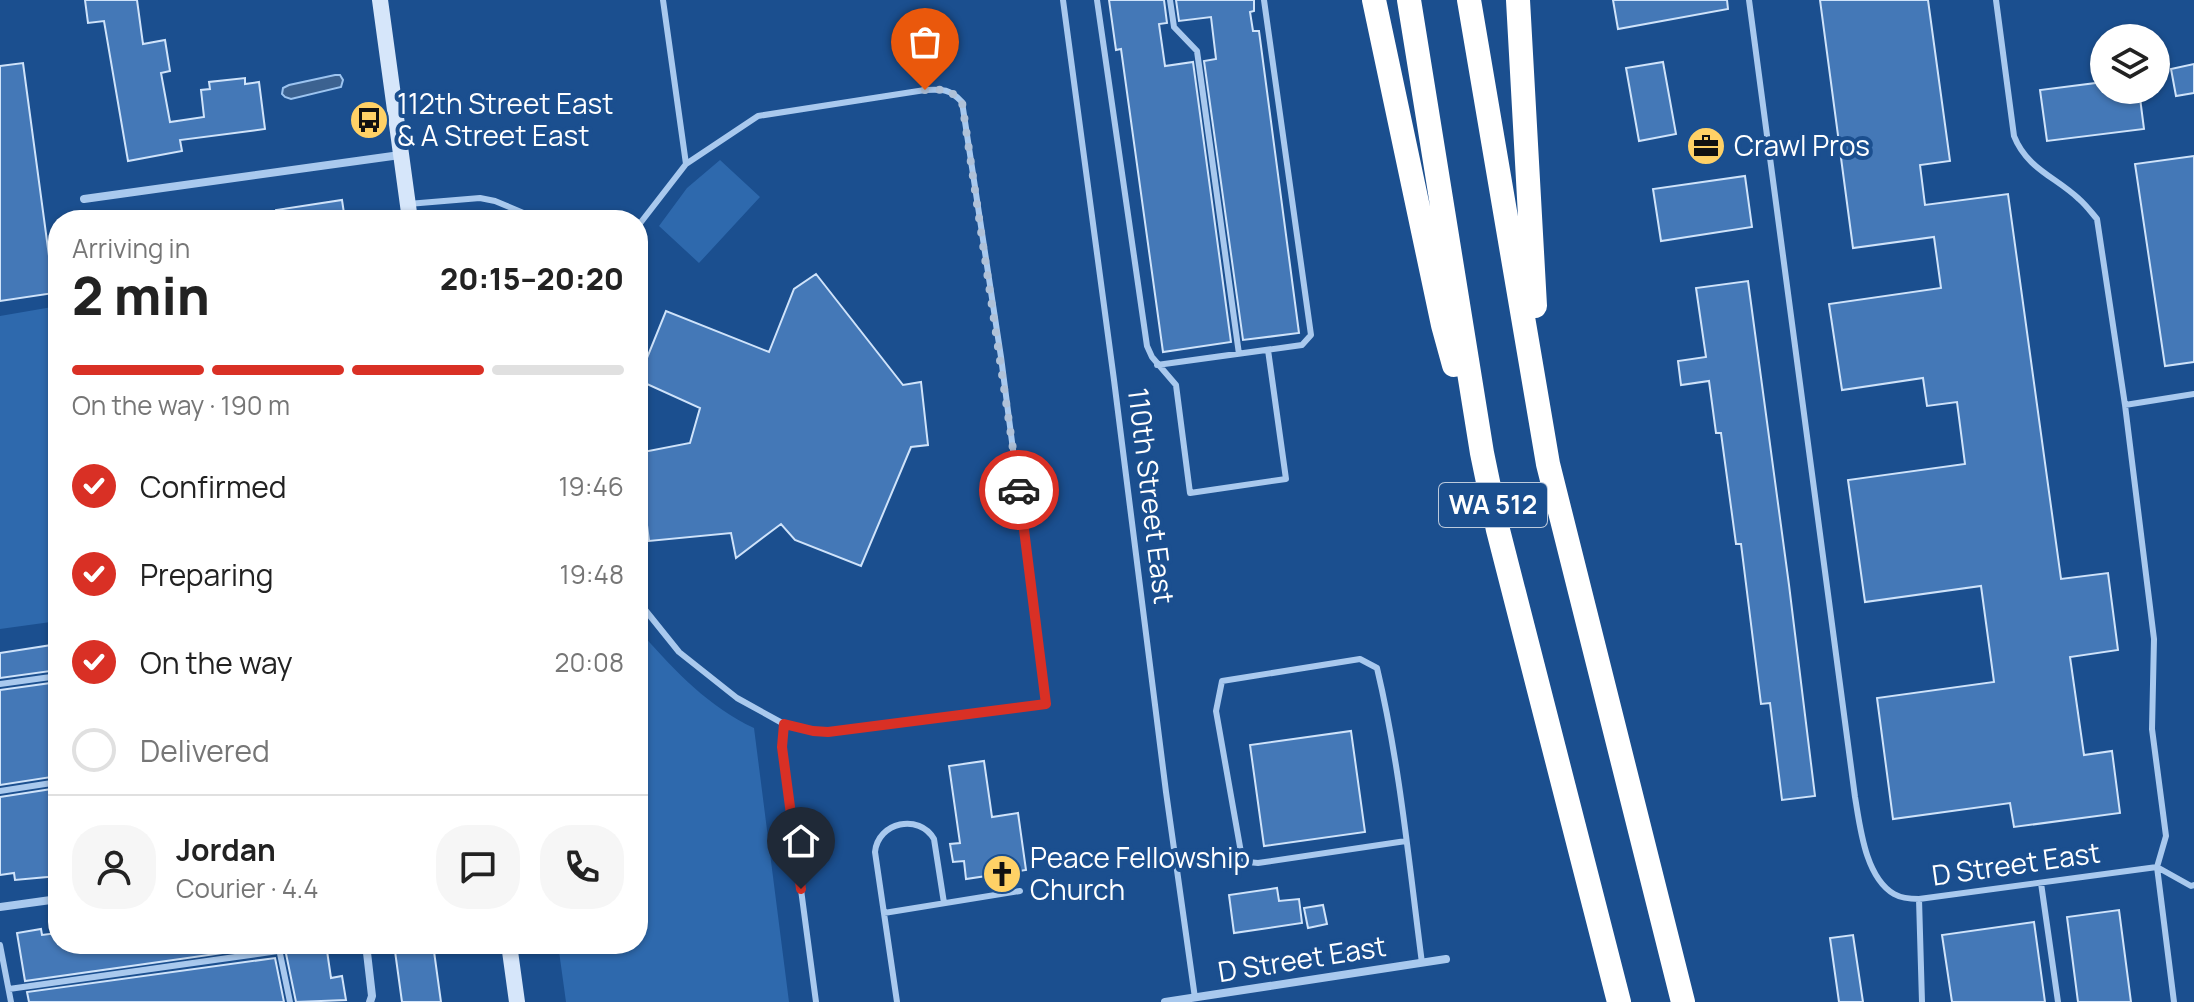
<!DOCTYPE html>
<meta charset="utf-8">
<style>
body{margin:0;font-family:Manrope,sans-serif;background:#f6f6f6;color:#222;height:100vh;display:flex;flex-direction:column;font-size:30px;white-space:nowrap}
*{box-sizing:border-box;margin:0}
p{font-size:26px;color:#767676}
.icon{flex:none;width:44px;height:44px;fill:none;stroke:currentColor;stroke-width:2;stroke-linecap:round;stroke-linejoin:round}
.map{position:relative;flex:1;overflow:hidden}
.details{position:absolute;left:48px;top:210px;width:600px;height:744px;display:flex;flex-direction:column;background:#fff;border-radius:32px;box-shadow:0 2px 6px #0004}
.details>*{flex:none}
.buttons{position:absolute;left:2090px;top:24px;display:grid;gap:16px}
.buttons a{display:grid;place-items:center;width:80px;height:80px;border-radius:50%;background:#fff;box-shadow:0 2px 6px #0004;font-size:40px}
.pin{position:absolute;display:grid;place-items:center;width:68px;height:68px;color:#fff;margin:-82px -34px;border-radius:50% 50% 50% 0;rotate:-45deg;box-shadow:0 0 8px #0007}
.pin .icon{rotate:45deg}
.courier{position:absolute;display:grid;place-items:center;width:80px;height:80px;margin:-40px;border:6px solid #d93025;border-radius:50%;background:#fff;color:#222;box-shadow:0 2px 10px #0007}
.overview em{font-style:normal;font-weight:800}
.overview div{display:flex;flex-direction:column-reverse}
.overview{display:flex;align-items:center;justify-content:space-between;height:136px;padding:0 24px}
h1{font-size:52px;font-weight:800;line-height:60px}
.bar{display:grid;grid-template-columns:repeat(4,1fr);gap:12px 8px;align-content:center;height:96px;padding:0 24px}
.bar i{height:10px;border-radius:6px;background:#e0e0e0}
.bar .selected{background:#d93025}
.bar p{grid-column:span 4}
.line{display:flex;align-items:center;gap:20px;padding:0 24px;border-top:2px solid #e0e0e0}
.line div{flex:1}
.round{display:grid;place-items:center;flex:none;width:84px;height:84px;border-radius:32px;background:#f6f6f6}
ol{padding:0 24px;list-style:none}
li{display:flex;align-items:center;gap:24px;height:88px}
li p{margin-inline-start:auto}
li .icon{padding:8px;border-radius:50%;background:#d93025;color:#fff;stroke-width:4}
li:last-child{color:#767676}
li i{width:44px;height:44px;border:4px solid #e0e0e0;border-radius:50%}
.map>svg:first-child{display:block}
.green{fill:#2e69ad}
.water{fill:#3c6290;stroke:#9cc4f0;stroke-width:2}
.building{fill:#4478b7;stroke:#cfe3fa;stroke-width:2}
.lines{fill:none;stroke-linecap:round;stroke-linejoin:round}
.lane{stroke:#a9c9ee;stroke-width:6}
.street{stroke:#a9c9ee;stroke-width:8}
.secondary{stroke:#d6e6fa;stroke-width:16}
.highway{stroke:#fff;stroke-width:24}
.done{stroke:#afc1d8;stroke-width:8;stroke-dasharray:0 14.4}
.route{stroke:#d93025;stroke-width:10}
.labels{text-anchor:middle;stroke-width:8;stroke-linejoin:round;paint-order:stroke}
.shield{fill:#1b4f8f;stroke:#bbcadd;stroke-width:2}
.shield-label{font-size:26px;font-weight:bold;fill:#fff}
.poi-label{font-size:28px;fill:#fff;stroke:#1b4f8f;text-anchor:start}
.street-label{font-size:28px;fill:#fff;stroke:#1b4f8f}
</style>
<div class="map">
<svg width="2194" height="1002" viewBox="0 0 2194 1002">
<rect width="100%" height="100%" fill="#1b4f8f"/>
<path class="green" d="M720 160 760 197 699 263 659 226 687 188Z
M58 306V621L0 629V316Z
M638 633 643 635C676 672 709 707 754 728L789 1002H566L558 944H638Z"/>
<path class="water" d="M335 75H340L343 80 341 87 291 99 285 97 282 94 283 88 289 85Z"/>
<path class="building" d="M85 0H137L143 44 165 40 170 71 161 73 170 122 204 117 201 90 210 89 209 82 245 78V84L259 82 265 129 180 140 182 151 128 161 104 21 88 23Z
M1109 0H1164L1167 23 1159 24 1165 66 1193 62 1231 342 1163 352 1121 49 1116 50Z
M1176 0H1254V11L1250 12 1253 31H1259L1299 333 1243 340 1204 61 1216 59 1211 17 1179 21Z
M1613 0H1727L1728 9 1618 29Z
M1820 0H1928L1950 161 1920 165 1925 205 2008 194 2061 579 2108 573 2118 650 2070 657 2084 755 2112 751 2120 813 2014 827 2010 803 1893 819 1877 698 1994 682 1981 586 1865 602 1848 480 1965 464 1957 402 1927 406 1923 378 1842 390 1829 304 1941 288 1934 237 1853 248Z
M1663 62 1676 134 1639 141 1626 68Z
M23 63 54 293 0 301V66Z
M2194 64V93L2176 96 2171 69Z
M2104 82V90H2139L2144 129 2047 141 2040 90Z
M2194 156V362L2165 366 2135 164Z
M1745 176 1752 227 1661 241 1653 189Z
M342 200 345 220H276V210Z
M816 274 903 385 921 382 928 445 911 447 861 566 795 540 781 524 736 558 731 533 649 541 638 453 690 443 700 408 638 380 666 311 769 352 794 289Z
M1748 281 1789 585 1815 796 1782 800 1770 703 1761 704 1741 544H1736L1721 433H1716L1709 381 1681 385 1678 361 1706 357 1696 288Z
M58 644V670L0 678V653Z
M58 682V776L0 785V690Z
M1351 731 1365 832 1264 846 1250 745Z
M984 761 992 817 1018 813 1026 870 966 879 964 861 953 862 950 844 960 843 949 766Z
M58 788V876L15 880 14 873 0 875V797Z
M1277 888 1279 901 1299 899 1302 923 1234 933 1229 895Z
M1323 905 1327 924 1308 928 1304 908Z
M2119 910 2131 1002H2078L2067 917Z
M2034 922 2045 1002H1952L1942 935Z
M41 929 42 935 58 933V944H272V946L25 981 17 933Z
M1853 935 1863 1002H1839L1830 938Z
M284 944H326L331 978 342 976 346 1000 296 1002Z
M394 944H433L441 1002H402Z
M275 958 284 1002H29L27 992Z"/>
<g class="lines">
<path class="lane" d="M663 0 686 164
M1063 0 1114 380 1166 792 1195 998
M1097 0 1147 346 1152 357 1176 385 1190 493 1286 479 1268 350
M1170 0 1174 27 1197 51 1239 354
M1749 0 1855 797C1860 826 1865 877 1894 894 1901 898 1911 899 1919 899L2157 867 2191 886 2194 885
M1996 0 2014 136C2027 169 2056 177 2079 199 2086 205 2091 212 2097 219L2125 405 2154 639 2152 729 2166 836 2157 867 2174 1002
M408 204 480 198 495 201 540 220
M638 226 686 164 758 116 925 90C943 89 950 89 962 102L1001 357 1046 704 828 732 813 731 784 724 737 698 679 652 638 601
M1157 365 1302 345 1311 335 1264 0
M2125 405 2194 394
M0 684 58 676
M784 724 782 747 816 1002
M0 791 58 782
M1406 841 1258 863 1248 862 1242 858 1216 711 1222 681 1360 659 1377 668C1400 765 1409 864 1422 963
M2041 883 2058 1002
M1919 899 1922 1002
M884 913 1020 891
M278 944 290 1002
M0 945 11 1002
M9 989 278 951
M897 1002 875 852C878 822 919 813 934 839L944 903"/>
<path class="street" d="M84 199 400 155
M0 907 58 899
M366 944 372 996 370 1002
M1165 1002 1446 959"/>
<path class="secondary" d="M380 0 410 220
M509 944 517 1002"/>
<path class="highway" d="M1374 0 1443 325 1454 365
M1409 0 1482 453 1498 530 1619 1002
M1469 0 1548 464 1683 1002
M1518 0 1535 306"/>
</g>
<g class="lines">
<path class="done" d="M925 90C943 89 950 89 962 102L1019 490"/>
<path class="route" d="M801 889 782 747 784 724 813 731 828 732 1046 704 1019 490"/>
</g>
<defs>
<symbol id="bus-disc" viewBox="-11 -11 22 22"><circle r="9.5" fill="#ffd166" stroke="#1b4f8f"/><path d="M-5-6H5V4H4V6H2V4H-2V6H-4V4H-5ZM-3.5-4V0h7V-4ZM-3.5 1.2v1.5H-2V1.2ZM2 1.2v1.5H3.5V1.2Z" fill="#111"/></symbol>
<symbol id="office-disc" viewBox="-11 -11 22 22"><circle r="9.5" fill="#ffd166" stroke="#1b4f8f"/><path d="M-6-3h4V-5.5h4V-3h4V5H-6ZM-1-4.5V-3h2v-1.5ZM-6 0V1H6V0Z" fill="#111"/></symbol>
<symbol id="church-disc" viewBox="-11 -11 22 22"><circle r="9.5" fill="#ffd166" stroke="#1b4f8f"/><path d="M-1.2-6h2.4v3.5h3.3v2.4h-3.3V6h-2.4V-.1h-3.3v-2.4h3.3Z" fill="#111"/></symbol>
</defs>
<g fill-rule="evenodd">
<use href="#bus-disc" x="347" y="98" width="44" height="44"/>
<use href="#office-disc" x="1684" y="124" width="44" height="44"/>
<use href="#church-disc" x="980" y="852" width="44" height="44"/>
</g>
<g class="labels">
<rect class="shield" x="1439" y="483" width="108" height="44" rx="6"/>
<g class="shield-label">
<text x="1493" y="514">WA 512</text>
</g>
<g class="poi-label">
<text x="397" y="114">112th Street East<tspan x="397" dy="32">&amp; A Street East</tspan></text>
<text x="1734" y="156">Crawl Pros</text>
<text x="1030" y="868">Peace Fellowship<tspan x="1030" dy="32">Church</tspan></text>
</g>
<g class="street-label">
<text transform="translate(1151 496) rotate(83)" y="10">110th Street East</text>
<text transform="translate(2016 864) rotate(-8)" y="10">D Street East</text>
<text transform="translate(1302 959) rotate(-9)" y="10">D Street East</text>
</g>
</g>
</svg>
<div class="buttons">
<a><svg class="icon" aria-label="layers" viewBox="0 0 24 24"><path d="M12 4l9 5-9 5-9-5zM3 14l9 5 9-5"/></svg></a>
</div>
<div class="pin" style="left:925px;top:90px;background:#ea580c"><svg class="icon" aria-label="bag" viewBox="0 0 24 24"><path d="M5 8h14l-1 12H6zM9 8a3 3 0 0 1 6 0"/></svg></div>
<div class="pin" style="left:801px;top:889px;background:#1f2937"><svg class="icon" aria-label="home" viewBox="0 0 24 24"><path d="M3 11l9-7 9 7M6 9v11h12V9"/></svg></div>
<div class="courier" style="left:1019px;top:490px"><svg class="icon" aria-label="car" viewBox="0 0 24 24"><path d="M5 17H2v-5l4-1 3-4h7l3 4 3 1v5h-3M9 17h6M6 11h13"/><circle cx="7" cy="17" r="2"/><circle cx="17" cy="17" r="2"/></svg></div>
<section class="details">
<div class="overview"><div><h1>2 min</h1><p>Arriving in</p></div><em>20:15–20:20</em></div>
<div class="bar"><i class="selected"></i><i class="selected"></i><i class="selected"></i><i></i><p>On the way · 190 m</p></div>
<ol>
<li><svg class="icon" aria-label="check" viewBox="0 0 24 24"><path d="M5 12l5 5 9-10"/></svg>Confirmed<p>19:46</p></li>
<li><svg class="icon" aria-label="check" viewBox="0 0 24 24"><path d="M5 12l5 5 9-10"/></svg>Preparing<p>19:48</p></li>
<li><svg class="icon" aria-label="check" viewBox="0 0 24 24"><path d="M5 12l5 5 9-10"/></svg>On the way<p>20:08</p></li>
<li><i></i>Delivered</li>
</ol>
<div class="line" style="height:144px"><a class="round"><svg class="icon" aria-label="person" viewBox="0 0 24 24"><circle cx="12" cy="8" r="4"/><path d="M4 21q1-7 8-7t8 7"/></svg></a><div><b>Jordan</b><p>Courier · 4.4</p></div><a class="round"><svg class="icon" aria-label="chat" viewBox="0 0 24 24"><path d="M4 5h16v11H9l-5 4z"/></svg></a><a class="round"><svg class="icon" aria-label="phone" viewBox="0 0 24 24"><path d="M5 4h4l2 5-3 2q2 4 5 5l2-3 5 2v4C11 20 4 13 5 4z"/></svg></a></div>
</section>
</div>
